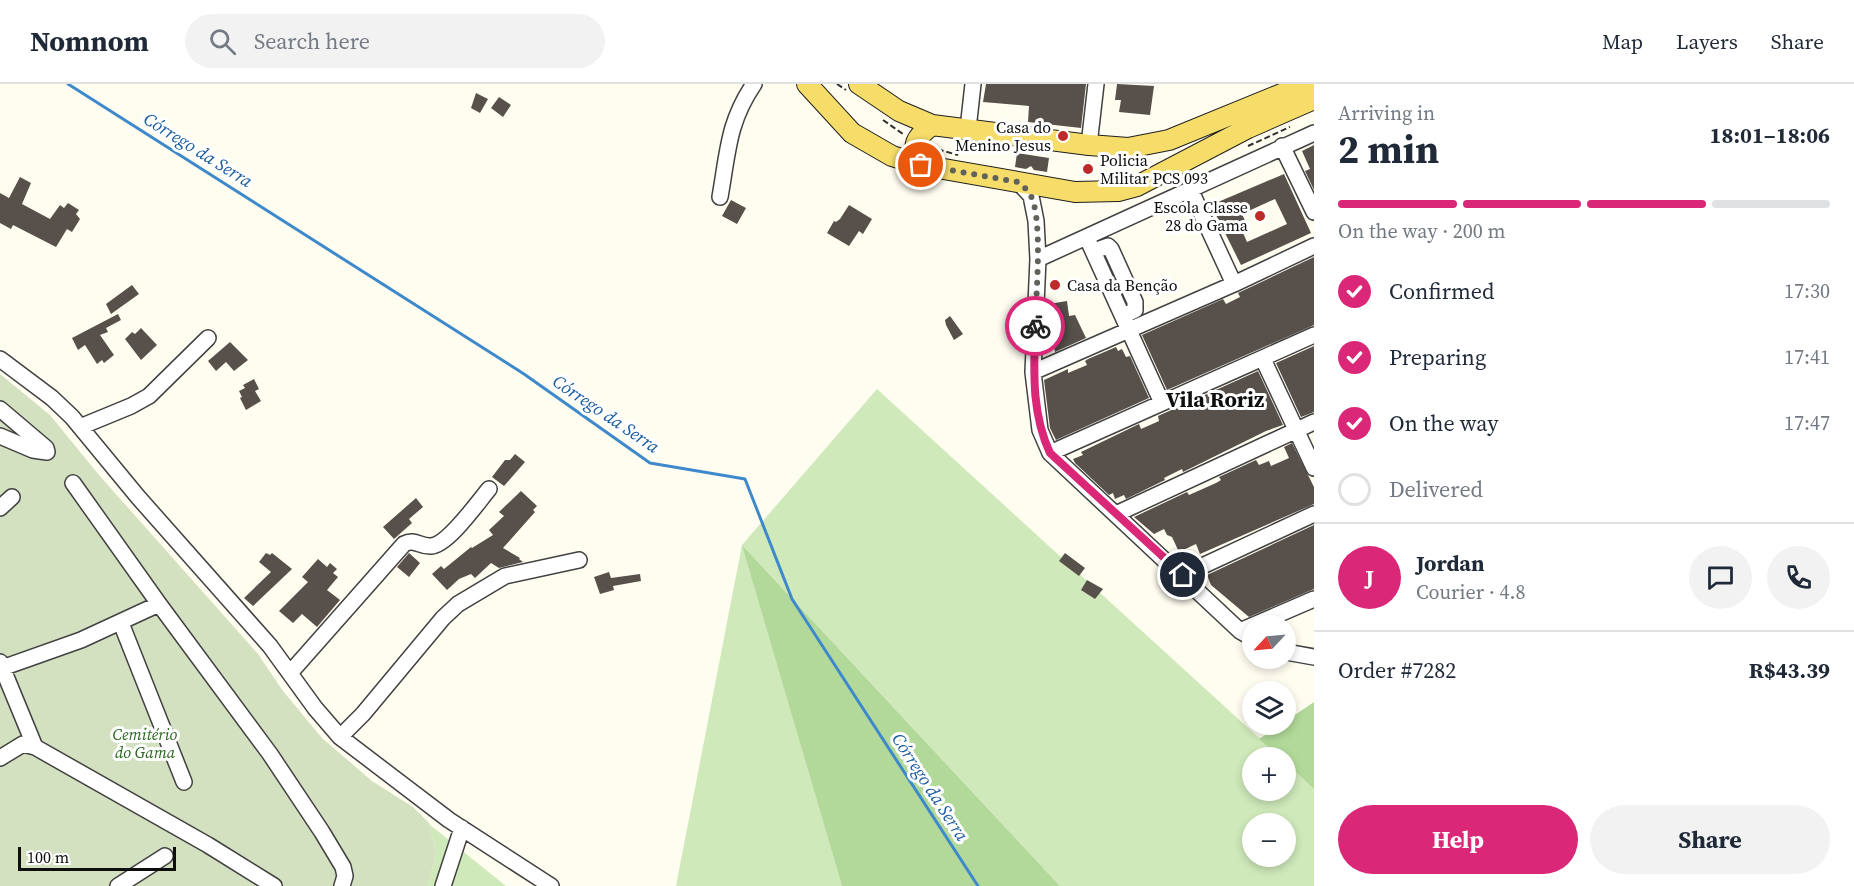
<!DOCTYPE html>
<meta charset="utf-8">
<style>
body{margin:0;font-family:"Source Serif 4",serif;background:#f2f2f3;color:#1f2937;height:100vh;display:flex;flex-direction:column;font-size:22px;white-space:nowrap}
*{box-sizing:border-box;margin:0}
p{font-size:20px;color:#747a83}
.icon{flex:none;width:33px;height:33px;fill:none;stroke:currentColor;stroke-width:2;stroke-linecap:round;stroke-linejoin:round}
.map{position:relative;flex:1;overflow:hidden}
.sheet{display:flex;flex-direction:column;background:#fff;width:540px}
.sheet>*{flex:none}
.needle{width:39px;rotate:244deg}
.tools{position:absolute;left:1242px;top:531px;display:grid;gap:12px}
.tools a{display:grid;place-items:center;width:54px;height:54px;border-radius:50%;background:#fff;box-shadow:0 3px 9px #0003;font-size:30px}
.scale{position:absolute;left:18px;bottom:15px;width:158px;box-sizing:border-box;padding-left:6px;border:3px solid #0e0e0e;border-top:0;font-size:16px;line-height:21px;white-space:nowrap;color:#0e0e0e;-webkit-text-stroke:4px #fff;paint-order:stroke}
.pin{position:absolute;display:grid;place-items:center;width:51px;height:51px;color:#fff;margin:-26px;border:3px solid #fff;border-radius:50%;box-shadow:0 2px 6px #0007}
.courier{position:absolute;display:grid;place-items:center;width:60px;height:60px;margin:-30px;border:4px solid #db2777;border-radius:50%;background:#fff;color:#222;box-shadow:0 2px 8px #0007}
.summary em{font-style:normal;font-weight:700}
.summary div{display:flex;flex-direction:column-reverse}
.summary{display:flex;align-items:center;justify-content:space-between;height:102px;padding:0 24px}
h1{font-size:39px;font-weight:700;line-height:45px}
.bar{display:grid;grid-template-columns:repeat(4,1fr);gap:9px 6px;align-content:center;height:72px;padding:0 24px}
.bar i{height:8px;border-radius:4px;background:#e0e1e3}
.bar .active{background:#db2777}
.bar p{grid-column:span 4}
.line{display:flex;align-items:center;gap:15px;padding:0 24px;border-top:2px solid #e0e1e3}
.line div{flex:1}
.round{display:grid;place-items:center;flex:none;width:63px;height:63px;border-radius:32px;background:#f2f2f3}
ol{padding:0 24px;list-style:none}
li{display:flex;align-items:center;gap:18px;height:66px}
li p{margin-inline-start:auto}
li .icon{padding:6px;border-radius:50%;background:#db2777;color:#fff;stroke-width:4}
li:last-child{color:#747a83}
li i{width:33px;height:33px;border:3px solid #e0e1e3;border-radius:50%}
.cta{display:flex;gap:12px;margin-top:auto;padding:12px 24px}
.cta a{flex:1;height:69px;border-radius:36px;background:#db2777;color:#fff;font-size:24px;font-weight:700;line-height:69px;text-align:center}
.cta a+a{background:#f2f2f3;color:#1f2937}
header{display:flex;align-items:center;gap:36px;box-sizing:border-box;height:84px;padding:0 30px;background:#fff;border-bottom:2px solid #e0e1e3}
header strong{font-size:28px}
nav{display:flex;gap:33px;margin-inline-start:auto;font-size:21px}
.search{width:420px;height:54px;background:#f2f2f3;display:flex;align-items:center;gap:15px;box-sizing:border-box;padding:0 21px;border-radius:33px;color:#747a83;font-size:22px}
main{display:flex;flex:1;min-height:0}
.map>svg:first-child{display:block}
.green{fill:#cfe9ba;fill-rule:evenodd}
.forest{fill:#b2d999}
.cemetery{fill:#d4e1c1}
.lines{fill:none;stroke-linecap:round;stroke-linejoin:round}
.stream{stroke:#3e89cb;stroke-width:3}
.building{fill:#57504b;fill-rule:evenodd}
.minor-casing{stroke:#414141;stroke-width:18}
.major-casing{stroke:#1f1f1f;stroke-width:22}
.path{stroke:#303030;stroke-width:2;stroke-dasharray:6 3;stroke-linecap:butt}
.minor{stroke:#fff;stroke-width:15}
.major{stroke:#f6dd69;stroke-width:20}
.done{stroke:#62625d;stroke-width:6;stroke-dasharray:0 10.8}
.route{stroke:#db2777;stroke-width:8}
.poi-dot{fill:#bd2b28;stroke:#fff;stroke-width:2}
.labels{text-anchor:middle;stroke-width:6;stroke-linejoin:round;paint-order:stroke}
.poi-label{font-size:16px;fill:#0e0e0e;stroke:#fff;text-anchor:end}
.park-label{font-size:16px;font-style:italic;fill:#29661f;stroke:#fff}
.water-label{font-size:18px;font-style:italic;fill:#195b9f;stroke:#fff}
.district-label{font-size:22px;font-weight:bold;fill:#0e0e0e;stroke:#fff}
</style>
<header>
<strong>Nomnom</strong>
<div class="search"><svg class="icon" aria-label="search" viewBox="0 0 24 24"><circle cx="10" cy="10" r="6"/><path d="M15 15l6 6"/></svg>Search here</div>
<nav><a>Map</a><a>Layers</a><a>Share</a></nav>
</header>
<main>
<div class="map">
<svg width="1314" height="802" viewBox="0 0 1314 802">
<rect width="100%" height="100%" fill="#fffdf0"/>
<path class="green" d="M877 305 1280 673 1252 674V706H1286V679L1314 705V802H1060L743 462 842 802H676L742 461ZM1252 740H1286V772H1252Z
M429 740 506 802H428L436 769Z"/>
<path class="forest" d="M742 461 1060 802H842Z
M1314 618V705L1286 679V674L1280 673 1259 655 1281 641 1286 640V637Z"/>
<path class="cemetery" d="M0 290 50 331 99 391 258 570 283 607 322 654 372 697 413 723 429 739 436 769 428 802H0Z"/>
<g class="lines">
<path class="stream" d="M68 0 524 290 650 379 745 395 792 515 978 802"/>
</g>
<path class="building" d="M986 0H1086L1081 44 1028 38 1029 22 983 18Z
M1117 0 1154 2 1150 31 1119 28 1121 16H1115Z
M476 9 488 15 480 29 471 24Z
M499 13 511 21 503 33 491 24Z
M1314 61V106L1305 87 1310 85 1302 67Z
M1017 69 1049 74 1047 88 1034 86 1031 82 1026 85 1015 83Z
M1284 90 1311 149 1241 181 1211 121ZM1275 115 1287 140 1247 158 1240 142 1246 139 1242 130Z
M20 93 31 99 22 120 50 135 60 121 64 124 68 119 79 126 76 130 80 135 72 148 67 145 56 163 13 141 11 145 0 139V109L9 114Z
M731 116 746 124 737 140 722 132Z
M849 121 872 135 863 150 859 147 849 162 827 149 834 137 836 138 840 135Z
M1314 173V241L1167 306 1142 251 1223 215 1226 220 1240 213 1238 209Z
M132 201 139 210 111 230 106 220Z
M1067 217 1069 232 1075 231 1086 254 1055 268 1053 257 1056 256 1049 220Z
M118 230 121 236 106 244 108 248 100 251 114 271 104 279 102 276 97 280 85 261 78 266 72 254Z
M950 232 963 250 954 256 946 241 945 236Z
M141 244 157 261 141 276 125 255 132 248 135 250Z
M230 258 248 276 234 287 226 278 216 287 208 277Z
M1314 262V328L1301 333 1276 279Z
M1116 263 1118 267 1122 265 1126 273 1130 272 1149 314 1056 356 1050 344 1044 296 1068 285V289L1087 281 1085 277 1088 275Z
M1258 287 1283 341 1266 347 1183 388 1182 385 1164 394 1165 396 1126 415 1124 411 1115 415 1113 409 1109 411 1075 379 1073 375 1083 371 1081 368 1139 340 1141 345 1159 337 1158 332Z
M254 295 259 305 255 307 261 317 246 326 240 314 242 313 239 307 245 304 243 301Z
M1292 359 1314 403V420L1200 470 1196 460 1179 468 1172 453 1167 451 1164 445 1154 450 1134 433 1187 408 1189 411 1216 399 1221 396 1219 393 1256 376 1259 381 1269 377 1271 382 1289 374 1284 363Z
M515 370 525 378 504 402 492 393 505 376H510Z
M521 407 537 422 533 426 535 428 503 464 520 474 519 475 523 478 499 484 491 479 475 494 471 490 459 495 447 506 432 490 441 482 444 485 471 463 472 464 493 451 489 446 504 432 499 428Z
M416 414 423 423 409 435 412 439 394 455 383 443Z
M1314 441V505L1249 533 1211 501 1207 491Z
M266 469 270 471 272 469 292 485 253 522 244 514 271 488 259 478Z
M409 469 420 479 409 493 397 483Z
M1065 469 1085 484 1079 492 1059 477Z
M318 475 327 483 330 479 337 485 333 489 338 493 327 506 340 516 317 543 302 530 293 539 279 527 308 498 302 493Z
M609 488 611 494 640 490 641 497 613 502 614 506 600 510 594 493Z
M1087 496 1103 505 1095 515 1081 506Z"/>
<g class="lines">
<defs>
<path id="minor" d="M968 45 973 0
M1089 61 1096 0
M1282 62 1314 128
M1018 98 1031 112 1036 137 1038 175 1033 288 1040 346 1050 369 1240 547 1252 554
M1191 107 1234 200
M720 113C728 68 728 38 754 0
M1087 154 1162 319
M1094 167 1108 162 1111 165 1135 218V226L1123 232
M1038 175 1314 49
M0 275 52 314 72 333 138 413 270 562 315 624 340 653 449 736 551 802
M1263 275 1314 384
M1033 288 1234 200 1314 162
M0 325 46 364 47 368
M80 343 131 322 149 312 208 254
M0 352 33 366 47 368
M1050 369 1314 251
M73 399 159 520 270 670 322 748 343 783 345 792 342 802
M0 424 12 413
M1116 430 1314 338
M1183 491 1314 430
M121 539 184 698
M1240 547 1314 515
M1286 568 1314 573
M0 578 35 663
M2 584 81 556 159 520
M290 589 404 460C415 454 420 463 431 462 448 461 478 418 489 405
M340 653 363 630 443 534 458 520 505 492 579 476
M0 674 23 660 35 663 208 761 274 802
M118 802 165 772
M443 802 462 744"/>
<path id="major" d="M807 0 852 49 892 72 921 81 1075 108 1118 107 1137 102 1248 44 1314 15
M859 0 899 27 932 41 1089 61 1128 64 1169 56 1306 0
M921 81C910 61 916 53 932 41"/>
</defs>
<use href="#minor" class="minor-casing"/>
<use href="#major" class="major-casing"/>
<path class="path" d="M837 0 846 6
M883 36 903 50
M1248 62 1290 43
M929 63 958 71
M1110 92 1122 89"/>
<use href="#minor" class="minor"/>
<use href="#major" class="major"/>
</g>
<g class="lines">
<path class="done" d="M921 81 1018 98C1023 102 1028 106 1031 112 1043 137 1036 211 1035 242"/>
<path class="route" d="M1035 242C1034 286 1031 328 1050 369L1183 491"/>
</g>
<g class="poi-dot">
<circle cx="1063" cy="52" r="6"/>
<circle cx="1088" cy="85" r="6"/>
<circle cx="1260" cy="132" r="6"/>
<circle cx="1055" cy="201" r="6"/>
</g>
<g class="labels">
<g class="poi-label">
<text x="1051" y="49">Casa do<tspan x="1051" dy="18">Menino Jesus</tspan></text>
<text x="1100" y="82" text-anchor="start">Policia<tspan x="1100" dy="18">Militar PCS 093</tspan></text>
<text x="1248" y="129">Escola Classe<tspan x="1248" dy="18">28 do Gama</tspan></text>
<text x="1067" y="207" text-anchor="start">Casa da Benção</text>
</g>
<g class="park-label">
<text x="145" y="656">Cemitério<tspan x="145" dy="18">do Gama</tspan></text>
</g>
<g class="water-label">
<text transform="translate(198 66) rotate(32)" y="6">Córrego da Serra</text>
<text transform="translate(606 330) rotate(34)" y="6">Córrego da Serra</text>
<text transform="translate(930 703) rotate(57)" y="6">Córrego da Serra</text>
</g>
<g class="district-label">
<text x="1215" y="323">Vila Roriz</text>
</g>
</g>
</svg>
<div class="tools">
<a><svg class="needle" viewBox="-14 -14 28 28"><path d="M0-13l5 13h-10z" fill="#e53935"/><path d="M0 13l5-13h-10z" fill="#747a83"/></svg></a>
<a><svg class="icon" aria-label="layers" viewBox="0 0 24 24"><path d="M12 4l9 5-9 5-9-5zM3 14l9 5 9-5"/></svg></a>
<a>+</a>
<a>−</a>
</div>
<div class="scale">100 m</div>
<div class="pin" style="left:921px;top:81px;background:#ea580c"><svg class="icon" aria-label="bag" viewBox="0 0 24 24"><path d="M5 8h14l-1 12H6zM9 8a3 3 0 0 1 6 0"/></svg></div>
<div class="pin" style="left:1183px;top:491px;background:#1f2937"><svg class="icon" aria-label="home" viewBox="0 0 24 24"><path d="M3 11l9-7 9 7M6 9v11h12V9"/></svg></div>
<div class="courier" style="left:1035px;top:242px"><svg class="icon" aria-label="bike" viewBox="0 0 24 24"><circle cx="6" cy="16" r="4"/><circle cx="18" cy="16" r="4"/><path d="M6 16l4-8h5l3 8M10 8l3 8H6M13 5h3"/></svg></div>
</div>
<section class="sheet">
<div class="summary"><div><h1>2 min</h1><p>Arriving in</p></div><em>18:01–18:06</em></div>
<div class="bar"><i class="active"></i><i class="active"></i><i class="active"></i><i></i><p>On the way · 200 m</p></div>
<ol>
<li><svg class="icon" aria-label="check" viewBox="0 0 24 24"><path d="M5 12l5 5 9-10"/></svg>Confirmed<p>17:30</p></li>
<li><svg class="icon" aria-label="check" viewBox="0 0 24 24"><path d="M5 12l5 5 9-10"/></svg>Preparing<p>17:41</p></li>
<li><svg class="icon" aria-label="check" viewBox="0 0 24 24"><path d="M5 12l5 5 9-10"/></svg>On the way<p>17:47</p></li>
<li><i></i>Delivered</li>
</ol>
<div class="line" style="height:108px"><b class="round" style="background:#db2777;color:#fff">J</b><div><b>Jordan</b><p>Courier · 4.8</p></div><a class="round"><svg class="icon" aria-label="chat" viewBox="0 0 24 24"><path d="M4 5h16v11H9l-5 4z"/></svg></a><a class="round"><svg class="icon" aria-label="phone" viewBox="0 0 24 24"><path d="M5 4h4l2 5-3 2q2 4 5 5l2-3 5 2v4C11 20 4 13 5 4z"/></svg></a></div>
<div class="line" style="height:78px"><div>Order #7282</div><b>R$43.39</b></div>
<div class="cta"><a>Help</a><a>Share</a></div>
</section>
</main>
